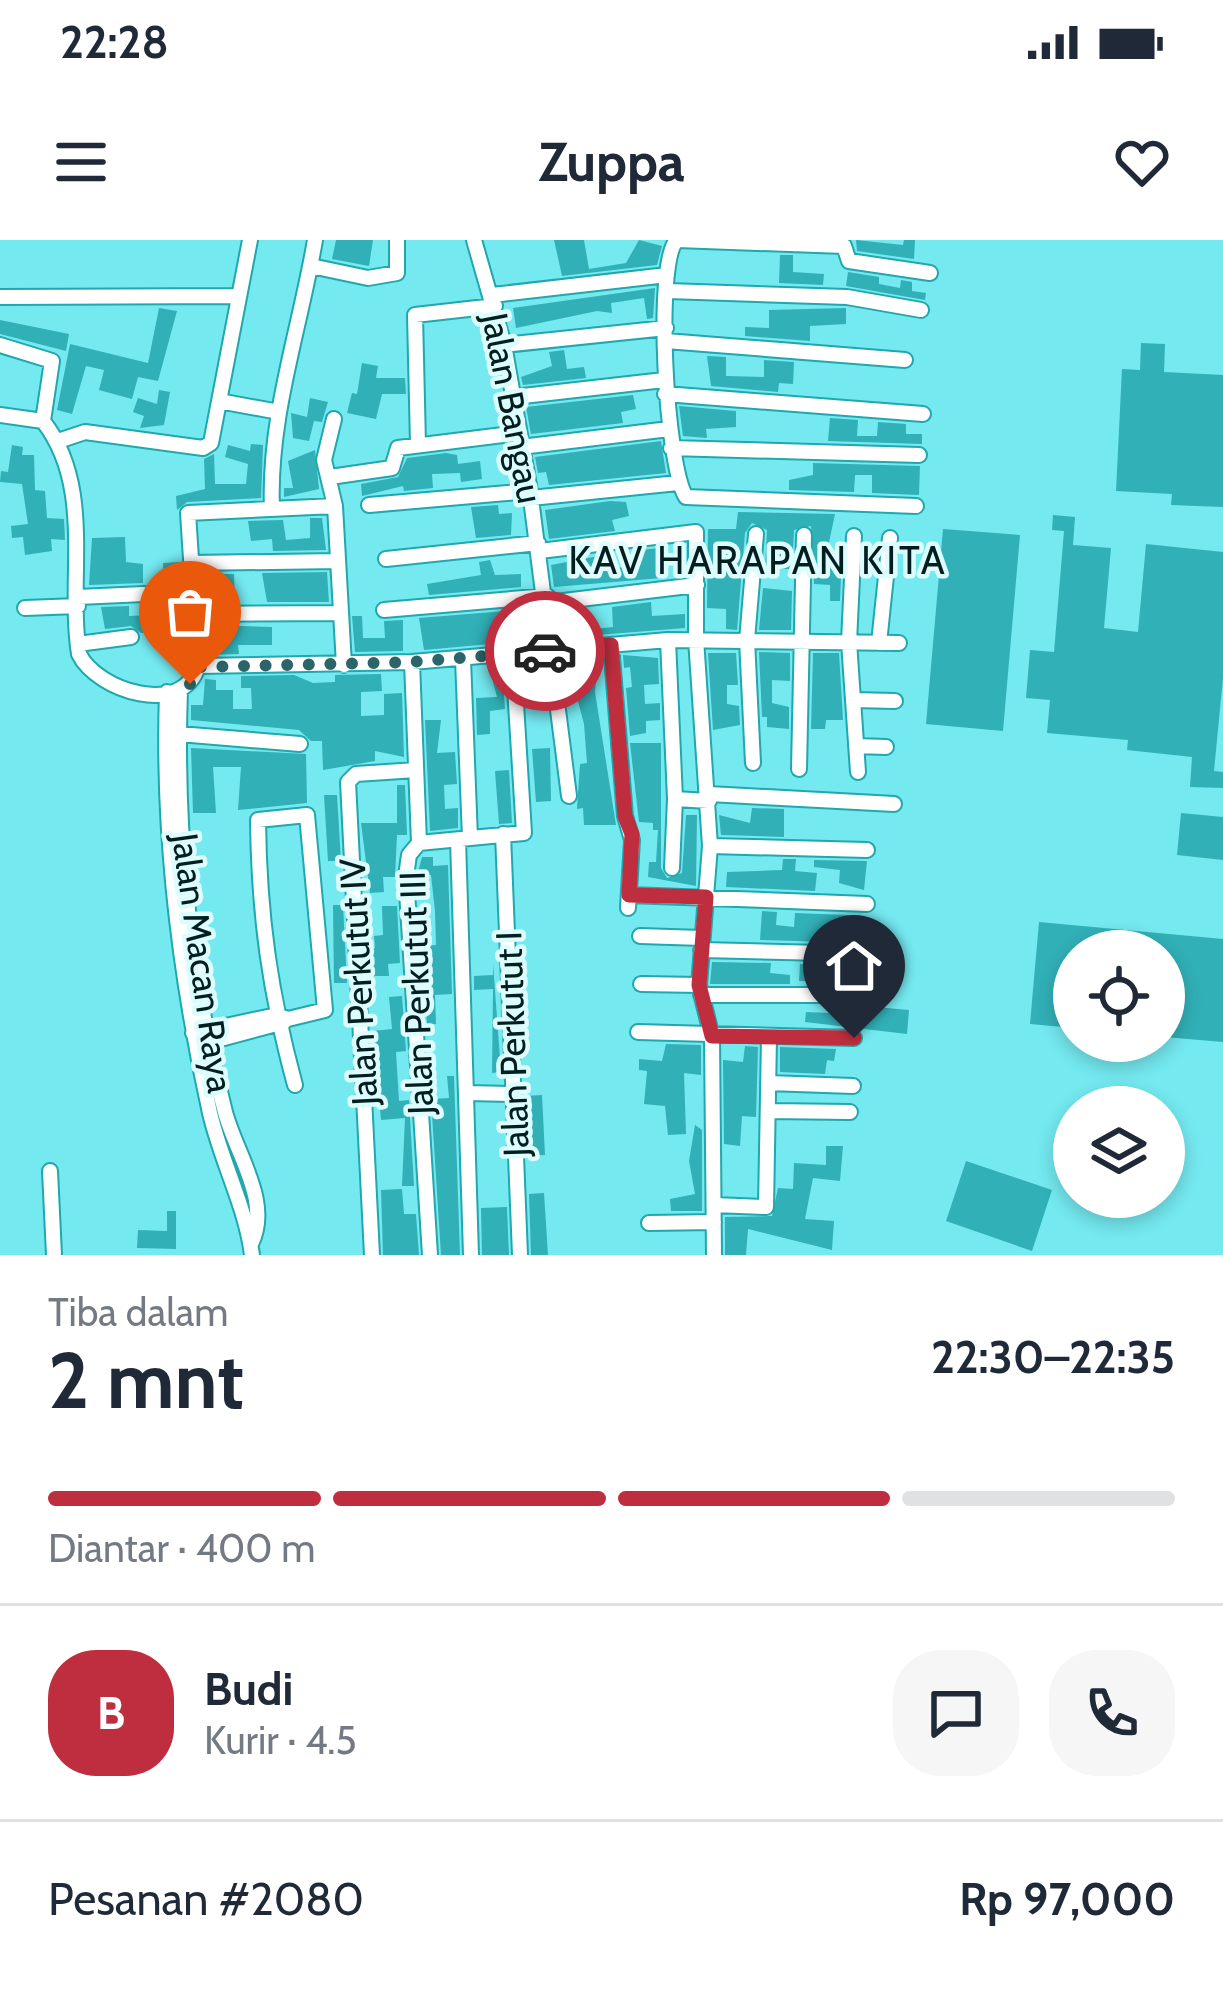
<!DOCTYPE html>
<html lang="id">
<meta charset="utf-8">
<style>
body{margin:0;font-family:Cabin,sans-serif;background:#f6f6f7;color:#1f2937;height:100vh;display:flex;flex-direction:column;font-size:45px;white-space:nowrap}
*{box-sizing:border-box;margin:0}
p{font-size:39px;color:#747a83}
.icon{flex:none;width:66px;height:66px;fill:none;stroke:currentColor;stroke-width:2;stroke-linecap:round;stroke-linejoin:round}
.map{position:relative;height:1015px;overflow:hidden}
.details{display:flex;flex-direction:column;background:#fff;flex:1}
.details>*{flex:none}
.controls{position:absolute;left:1053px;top:690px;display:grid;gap:24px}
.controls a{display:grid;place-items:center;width:132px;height:132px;border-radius:50%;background:#fff;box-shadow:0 6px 18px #0003;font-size:60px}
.pin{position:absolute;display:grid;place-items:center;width:102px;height:102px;color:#fff;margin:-123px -51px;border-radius:50% 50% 50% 0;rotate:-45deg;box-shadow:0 0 12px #0007}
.pin .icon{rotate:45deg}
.courier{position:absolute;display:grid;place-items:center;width:120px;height:120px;margin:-60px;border:9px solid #bf2e3e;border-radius:50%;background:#fff;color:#222;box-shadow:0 3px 15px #0007}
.overview em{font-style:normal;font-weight:700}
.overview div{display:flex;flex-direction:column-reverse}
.overview{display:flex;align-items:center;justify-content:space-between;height:204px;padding:0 48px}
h1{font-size:78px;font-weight:700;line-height:90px}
.bar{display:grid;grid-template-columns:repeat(4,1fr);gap:18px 12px;align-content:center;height:144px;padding:0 48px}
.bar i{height:15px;border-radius:9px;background:#e0e1e3}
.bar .selected{background:#bf2e3e}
.bar p{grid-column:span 4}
.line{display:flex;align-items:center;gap:30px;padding:0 48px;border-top:3px solid #e0e1e3}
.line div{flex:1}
.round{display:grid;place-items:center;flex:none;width:126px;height:126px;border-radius:48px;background:#f6f6f7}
.status{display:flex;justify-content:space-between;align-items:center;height:84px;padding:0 60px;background:#fff;direction:ltr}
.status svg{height:33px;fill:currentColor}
header{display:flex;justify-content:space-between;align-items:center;height:156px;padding:0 48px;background:#fff;font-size:54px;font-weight:700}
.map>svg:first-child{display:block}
.building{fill:#31b0b7}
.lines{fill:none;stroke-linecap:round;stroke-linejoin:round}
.minor-casing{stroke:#21a7ad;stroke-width:18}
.minor{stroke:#fff;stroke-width:14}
.done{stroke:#2b6569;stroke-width:12;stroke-dasharray:0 21.6}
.route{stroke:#bf2e3e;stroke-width:15}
.labels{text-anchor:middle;stroke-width:9;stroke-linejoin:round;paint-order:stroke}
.street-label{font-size:36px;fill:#041e20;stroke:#ddfcfd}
.neighbourhood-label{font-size:39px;letter-spacing:3px;fill:#041e20;stroke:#ddfcfd}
</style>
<div class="status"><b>22:28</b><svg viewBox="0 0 49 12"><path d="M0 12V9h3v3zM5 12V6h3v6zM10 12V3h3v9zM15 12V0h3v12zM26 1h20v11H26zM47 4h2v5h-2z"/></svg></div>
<header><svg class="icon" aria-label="menu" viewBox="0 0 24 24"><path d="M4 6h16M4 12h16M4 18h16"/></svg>Zuppa<svg class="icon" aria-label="heart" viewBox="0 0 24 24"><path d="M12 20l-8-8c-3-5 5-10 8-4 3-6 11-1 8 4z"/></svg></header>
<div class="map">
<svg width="1223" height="1015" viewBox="0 0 1223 1015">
<rect width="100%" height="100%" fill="#74e9f0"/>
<path class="building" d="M336 0H373L369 26 332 19Z
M554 0H584L589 29 626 23 639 0 662 6 657 25 562 36Z
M856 0 903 5 904 0H915L914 19 857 11Z
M780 15H793V32L824 34 823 45 779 43Z
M848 32 879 37V44L900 48 901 40 912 42V51L926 53 925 60 846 46Z
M655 48 653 78 647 79 644 58 611 63 612 73 597 71 516 88 513 68Z
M159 68 177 71 158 141 138 137 132 159 99 150 104 130 86 126 72 174 57 170 70 104 148 123Z
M846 68V84L810 86V101L745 96V87L769 88V70Z
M0 80 69 94 66 111 0 94Z
M1141 103 1165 104 1164 132 1223 135V267L1171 265 1172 254 1116 251 1122 129 1140 130Z
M564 110 567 129 584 127 586 138 523 145 521 137 552 126 549 112Z
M707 116 726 117V136L764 137V120L794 122 793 144 779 143 778 152 711 146Z
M362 123 378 126 376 138H405L406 154H382L376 179 347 173 352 153 357 154Z
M159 150 170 152 164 185 140 188 144 176 133 172 138 158 157 164Z
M633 155 636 169 621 172 623 183 531 194 526 167Z
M310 158 328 162 322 182 314 181 309 201 293 198 291 173 307 177Z
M679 166 736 171V187L706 189 707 198 683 196Z
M830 178 858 180 857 196H877L878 182 906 184V194H922V204L828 201Z
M661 201 666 233 549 245 546 232 538 233 535 217Z
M251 204 263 205 261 258 187 262 177 270 176 256 205 249 204 219 214 214 215 244H246L248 224 225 217 228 205 250 211Z
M12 205 23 207 22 215H34L35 250 45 251 47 278 64 279 65 300 51 299 52 311 25 315 23 297 12 298 11 286 28 284 22 244 0 242 1 231 8 232Z
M315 210 319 249 284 257V248H293L288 221Z
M446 213 457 215 458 224 480 221 482 239 461 242 460 233 432 234 433 248 404 251 403 246 362 256 361 244 398 237 407 218Z
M813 223 920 226 919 255 872 253V235H855L854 252 789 250V240L813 235Z
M610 261 626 262 629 276 612 280 615 291 549 299 545 270Z
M498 265 499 274 512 273 511 295 476 298 471 267Z
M738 272 835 274 827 312H842L840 361H830V345L814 344 811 286 794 290 792 329H765L767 290 752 283 745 293 737 390 726 389V369L707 368 708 289H736Z
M1053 275 1075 277 1073 305 1111 308 1104 388 1138 392 1146 304 1223 312V438L1214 531 1223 532V548L1190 547 1192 517 1127 510 1128 500 1047 493 1050 460 1026 458 1030 410 1054 412 1064 291 1052 290Z
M310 278H322L326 310 273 311 272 299 251 301 248 281 283 280 286 300 310 298Z
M943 289 1020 295 1003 491 926 484Z
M125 297 126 322 143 324V343L89 345 92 298Z
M659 308 662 338 554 347 551 325 604 315 607 330 633 325 632 311Z
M490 320 495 335 521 334V347L429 355 427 344 481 335 479 322Z
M180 322 181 424H172L170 392 141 393 131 386 105 389 101 367 129 366V376L169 374 171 341H164L163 323Z
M327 332 329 362H267L262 333Z
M203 334H234L235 362 205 363Z
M763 348 792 351 791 390H759Z
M651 362 652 376 685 374V388L560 398 559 387 575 386 574 371 584 370 594 389 613 387 612 367Z
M505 371 514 402 424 410 419 378Z
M352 376H362L363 398H385L384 381 403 380V411L355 412Z
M207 385 272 387V405H238L239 414 209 415Z
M759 412 790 413V441L772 440V463L789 467V489L767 487V477H762Z
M708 413H736L738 445H727V464L739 466 740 485 713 490Z
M813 413H839L843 480H826L825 489H811Z
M623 415 658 418 659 444 644 445 645 464 660 463V480L646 481V493L630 496 626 448 632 447 630 427 624 428Z
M598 417 595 452 616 585H584L583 568 577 569 580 524 587 523 584 484 567 420Z
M502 426 505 469 490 471V494L477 495 476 458 497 457 489 427Z
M381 434 382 451 361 452V476L384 475V454L402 453 404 517 375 511V521L323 530 322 501H311L299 490 191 480V465H203L205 439 216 440V450H233V469H252L251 448H241V436L294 435 313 443 335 442V435Z
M425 480H441L437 513 455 512 457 544 444 545 445 569 458 568V588L430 591Z
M630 503H661V628L667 638 682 633 686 575H697L696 646 648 637 649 622H656L658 590H653V583L639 582Z
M191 508 306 514 307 563 238 570 241 527H213L216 573H193Z
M550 508 551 561 536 562 532 509Z
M509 530 512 583 499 584 495 531Z
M397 545H405L407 595H397L395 637H383L384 652 370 653 361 583H397Z
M324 555H337L341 621H328Z
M752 568 784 569V597L721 595 719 575 750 583Z
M1181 573 1223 577V620L1177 615Z
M422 617H433V626L448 625 452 754 435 755 436 784H427L422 706 436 705 435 671 431 635 417 636Z
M783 619H796L795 631 817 633 815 651 726 647 727 632 782 630Z
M814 620 867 621 864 650 839 643 840 630 814 627Z
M333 665H343L347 743H334Z
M382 666H397L400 723 388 724 389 736H374L370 709 375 708 374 696 383 695Z
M762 671 777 672 776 685 794 687 795 673 848 675 847 683 865 685 864 703 760 700Z
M1039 682 1223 699V802L1164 797V711H1074V788L1030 784Z
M712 722 771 723 770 733 790 735V744H710Z
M493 723 501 832 492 833 493 749 474 750V736L493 735Z
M800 724 860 725 858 742 799 741Z
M402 756 406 811 396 812 399 861 409 860 414 946H402L405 878 381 880 373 791 392 789 389 757Z
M876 767 909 770 907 794 805 782 806 772 876 775Z
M666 804 701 805V835L684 833 686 894 668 895 665 866 644 864 647 831 639 830V819L662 821Z
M745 806 758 807 756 877 742 876 740 906 724 904 723 820 743 822Z
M780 807 836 809 834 821 827 820 825 834 780 832Z
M447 836H454L460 1015H441L431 859 449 858Z
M542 855 545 915 527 916 525 856Z
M695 885 702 890V971H671L670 959 695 954 689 921Z
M826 906H843L840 941 813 938 805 979 834 981 832 1010 748 989 746 1015H725V977L772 976 778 948 793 949 794 923 826 925Z
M966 921 1052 950 1032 1011 946 981Z
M402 949 404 974H416L419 1015H383L381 950Z
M544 953 548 1015H531L529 954Z
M507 967 509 1015H482L481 968Z
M167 971H176V1009L137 1008 138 990 167 991Z"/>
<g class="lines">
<defs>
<path id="minor" d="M474 0 504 105 530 251 569 556
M311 26 368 38 397 33V0
M668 51 847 57 921 70
M492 55 667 35
M0 57 238 56
M666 101 905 120
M0 105 52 121 43 181C95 248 67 337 79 414 97 451 183 478 198 426L412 422 668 400 899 403
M504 105 666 88
M665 154 923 174
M514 157 664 140
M219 161 279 172
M0 175 43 181
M334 179 324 220 335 266 344 425
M58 201 85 192 203 208 211 203 250 0
M418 205 415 75 495 66
M521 207 669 189
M671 208 919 215
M330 237 392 228 398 208 519 193
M531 258 678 243
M369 265 530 251
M916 266 686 257C666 226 654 22 677 0L844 6 849 21 930 33
M272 269C268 178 300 89 315 0
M854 296 849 402 858 532
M540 311 696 292V399L710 606 699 745 712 797 714 1015
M386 319 538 303
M191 323 338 321
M78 357 144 354
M547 363 697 345
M25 368 78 366
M384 370 547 356
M195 374 341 373
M668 400 675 559 672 628
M879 403 890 298
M78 404 131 397
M611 405 625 576 632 600 628 668
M463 419 470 598
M412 422 419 603 409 615 406 636 430 1015
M198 426 188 273 335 266
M180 449C175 591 189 734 225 872 236 914 272 962 251 1004
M167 452C162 595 179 733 210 873 221 921 246 967 252 1015
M853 460 895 461
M179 494 300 504
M856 506 886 507
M753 523 747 400 756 294
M799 529 804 295
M709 554 894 564
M675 559 709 561
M503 594 520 1015
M458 600 471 1015
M419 603 524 593 513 415
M710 606 867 610
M629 655 867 664
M640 696 702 698
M701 710 863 714
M641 744 699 745
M701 755H863
M638 792 854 798
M193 793 277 775 288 779 325 770 307 575 258 580C259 676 270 753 295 845
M202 804 284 782
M768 843 853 846
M468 853 514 854
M768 871 850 872
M50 931 54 1015
M714 965 766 967 769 797
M649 983 714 982
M372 1015 348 542 356 534 416 530"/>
</defs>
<use href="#minor" class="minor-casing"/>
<use href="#minor" class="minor"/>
</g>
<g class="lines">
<path class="done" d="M190 444 198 427 412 422 545 411"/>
<path class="route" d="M545 411 611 405 625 576 632 594 629 655 706 657 699 745 712 796 854 798"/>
</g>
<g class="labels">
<g class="street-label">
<text transform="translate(513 168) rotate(79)" y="13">Jalan Bangau</text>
<text transform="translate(203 723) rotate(82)" y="13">Jalan Macan Raya</text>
<text transform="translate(358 742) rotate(-93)" y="13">Jalan Perkutut IV</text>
<text transform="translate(416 753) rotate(-92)" y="13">Jalan Perkutut III</text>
<text transform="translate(512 804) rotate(-92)" y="13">Jalan Perkutut I</text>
</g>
<g class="neighbourhood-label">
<text x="758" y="334">KAV HARAPAN KITA</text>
</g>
</g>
</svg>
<div class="controls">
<a><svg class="icon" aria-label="locate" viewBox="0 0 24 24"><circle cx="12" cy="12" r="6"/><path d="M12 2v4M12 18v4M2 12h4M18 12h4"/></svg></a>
<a><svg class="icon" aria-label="layers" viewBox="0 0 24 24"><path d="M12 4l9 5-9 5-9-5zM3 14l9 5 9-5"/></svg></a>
</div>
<div class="pin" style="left:190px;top:444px;background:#ea580c"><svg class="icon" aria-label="bag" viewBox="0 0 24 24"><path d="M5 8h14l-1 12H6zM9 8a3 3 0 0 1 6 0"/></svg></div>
<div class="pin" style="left:854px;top:798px;background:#1f2937"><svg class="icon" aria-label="home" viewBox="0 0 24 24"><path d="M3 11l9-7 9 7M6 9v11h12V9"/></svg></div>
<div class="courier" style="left:545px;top:411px"><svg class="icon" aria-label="car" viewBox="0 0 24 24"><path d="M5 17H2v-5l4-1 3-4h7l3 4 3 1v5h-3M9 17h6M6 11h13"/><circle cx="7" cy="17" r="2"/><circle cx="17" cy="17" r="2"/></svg></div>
</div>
<section class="details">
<div class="overview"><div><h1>2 mnt</h1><p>Tiba dalam</p></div><em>22:30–22:35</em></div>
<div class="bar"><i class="selected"></i><i class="selected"></i><i class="selected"></i><i></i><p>Diantar · 400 m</p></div>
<div class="line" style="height:216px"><b class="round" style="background:#bf2e3e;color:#fff">B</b><div><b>Budi</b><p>Kurir · 4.5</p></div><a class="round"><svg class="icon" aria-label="chat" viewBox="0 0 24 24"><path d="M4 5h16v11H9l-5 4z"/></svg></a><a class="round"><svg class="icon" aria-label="phone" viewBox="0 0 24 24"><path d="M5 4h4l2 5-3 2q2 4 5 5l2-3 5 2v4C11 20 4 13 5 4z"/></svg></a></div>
<div class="line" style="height:156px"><div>Pesanan #2080</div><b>Rp 97,000</b></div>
</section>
